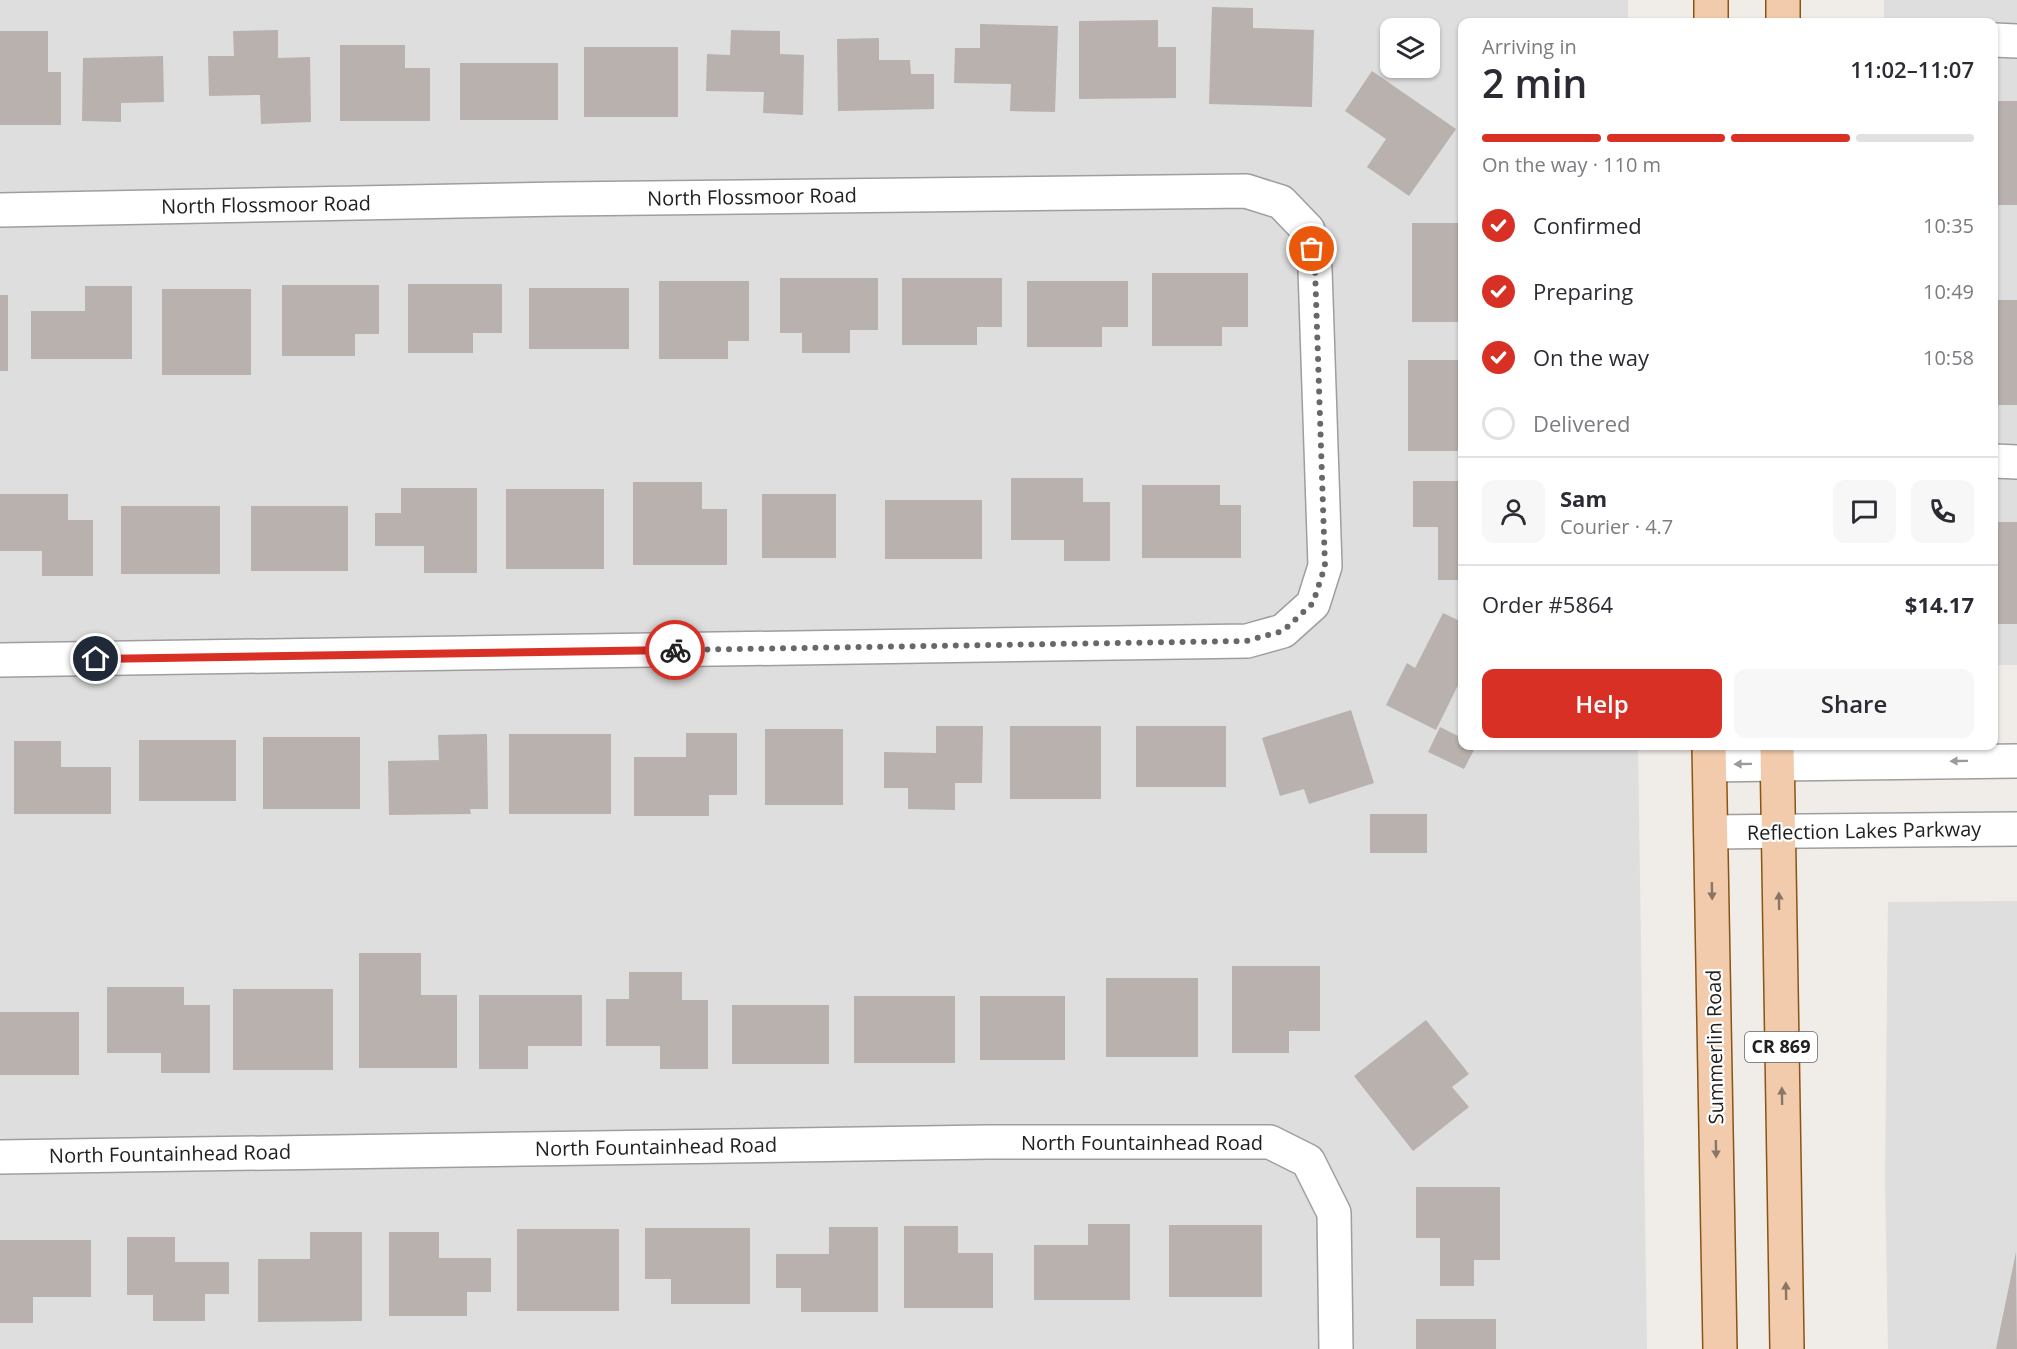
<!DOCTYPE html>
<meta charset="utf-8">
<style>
body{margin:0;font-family:"Open Sans",sans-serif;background:#f7f7f7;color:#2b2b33;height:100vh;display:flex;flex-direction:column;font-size:22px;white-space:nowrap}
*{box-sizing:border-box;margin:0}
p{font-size:20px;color:#7c7c81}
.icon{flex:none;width:33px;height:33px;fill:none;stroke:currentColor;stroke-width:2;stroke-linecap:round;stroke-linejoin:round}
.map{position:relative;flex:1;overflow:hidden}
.drawer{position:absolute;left:1458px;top:18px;width:540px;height:732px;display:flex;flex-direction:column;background:#fff;border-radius:12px;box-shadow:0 2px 4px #0004}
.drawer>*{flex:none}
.controls{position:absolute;left:1380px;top:18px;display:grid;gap:12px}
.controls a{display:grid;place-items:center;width:60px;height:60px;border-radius:12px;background:#fff;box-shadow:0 2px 4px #0004;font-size:30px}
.pin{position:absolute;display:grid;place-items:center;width:51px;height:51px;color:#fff;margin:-26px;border:3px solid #fff;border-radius:50%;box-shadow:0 2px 6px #0007}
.courier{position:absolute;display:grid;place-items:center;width:60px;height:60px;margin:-30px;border:4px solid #d93025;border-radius:50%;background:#fff;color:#222;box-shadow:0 2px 8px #0007}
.summary em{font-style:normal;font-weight:600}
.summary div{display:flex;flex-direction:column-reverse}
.summary{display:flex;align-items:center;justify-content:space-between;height:102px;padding:0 24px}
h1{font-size:39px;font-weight:600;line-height:45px}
.bar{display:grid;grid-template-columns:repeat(4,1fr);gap:9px 6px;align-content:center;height:72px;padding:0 24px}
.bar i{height:8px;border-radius:4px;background:#e1e1e2}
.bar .current{background:#d93025}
.bar p{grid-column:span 4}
.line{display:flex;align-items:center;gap:15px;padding:0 24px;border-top:2px solid #e1e1e2}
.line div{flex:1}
.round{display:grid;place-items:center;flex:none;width:63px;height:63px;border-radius:12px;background:#f7f7f7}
ol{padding:0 24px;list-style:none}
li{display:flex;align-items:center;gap:18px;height:66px}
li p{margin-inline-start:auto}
li .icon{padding:6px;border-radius:50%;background:#d93025;color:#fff;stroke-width:4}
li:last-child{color:#7c7c81}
li i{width:33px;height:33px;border:3px solid #e1e1e2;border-radius:50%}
.primary-button{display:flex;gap:12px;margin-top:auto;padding:12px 24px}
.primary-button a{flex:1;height:69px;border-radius:12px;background:#d93025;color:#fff;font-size:24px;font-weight:600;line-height:69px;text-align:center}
.primary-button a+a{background:#f7f7f7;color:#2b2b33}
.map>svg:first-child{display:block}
.residential{fill:#dedede;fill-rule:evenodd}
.building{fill:#b9b1ae}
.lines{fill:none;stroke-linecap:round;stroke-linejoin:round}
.minor-casing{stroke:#9e9e9e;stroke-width:36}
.major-casing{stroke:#8a5413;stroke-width:36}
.minor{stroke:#fff;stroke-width:33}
.major{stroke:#f1cbac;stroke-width:33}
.oneway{fill:#9b9b9b}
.oneway2{fill:#897666}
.done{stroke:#696867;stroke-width:6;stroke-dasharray:0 10.8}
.route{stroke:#d93025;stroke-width:8}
.labels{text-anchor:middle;stroke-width:4.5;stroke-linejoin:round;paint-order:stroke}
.shield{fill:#fff;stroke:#646464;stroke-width:1.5}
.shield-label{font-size:18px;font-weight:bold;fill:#212121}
.street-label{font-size:20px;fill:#212121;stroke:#fff}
</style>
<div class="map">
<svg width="2017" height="1349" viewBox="0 0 2017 1349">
<rect width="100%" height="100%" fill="#f0ece8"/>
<path class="residential" d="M0 0H1628V22H1462V746H1638L1647 1349H0ZM1390 28H1430V68H1390Z
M1884 0H2017V665H1994V22H1884Z
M2017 901V1349H1888L1885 1180 1888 902Z"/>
<path class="building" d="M1212 7 1253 8V28L1314 30 1312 107 1209 104Z
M1158 20V47H1176V98L1079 99V21Z
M980 24 1058 26 1055 112 1010 111 1011 84 954 83 955 48H980Z
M278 30V58L310 57 311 122 261 124 260 95 209 96 208 56H234L233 31Z
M731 30 780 31V54L804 55 803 115 763 113 764 92 706 91 707 54 730 55Z
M0 31H48V72H61V125H0Z
M879 38V60H910L911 74H934V109L838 111 837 39Z
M340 45H405V68H430V121H340Z
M584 47H678V117H584Z
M163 56 164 102 121 103V122L82 121 83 58Z
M460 63H558V120H460Z
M1372 71 1456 129 1409 196 1367 167 1386 139 1345 111Z
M1994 101H2017V205H1994Z
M1412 223H1462V322H1412Z
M1152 273H1248V327H1222V346H1152Z
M780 278H878V330H850V353H802V333H780Z
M902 278H1002V327H977V345H902Z
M659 281H749V341H728V359H659Z
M1027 281H1128V327H1102V347H1027Z
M408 284H502V333H473V353H408Z
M282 285H379V334H355V356H282Z
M85 286H132V359H31V311H85Z
M529 288H629V349H529Z
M162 289H251V375H162Z
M0 295H8V371H0Z
M1994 300H2017V405H1994Z
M1408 360H1462V451H1408Z
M1011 478H1083V502H1110V561H1064V540H1011Z
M1413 481H1462V580H1438V527H1413Z
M633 482H702V509H727V565H633Z
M1142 485H1220V505H1241V558H1142Z
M401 488H477V573H424V546H375V513H401Z
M506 489H604V569H506Z
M0 494H68V520H93V576H42V551H0Z
M762 494H836V558H762Z
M885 500H982V559H885Z
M121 506H220V574H121Z
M251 506H348V571H251Z
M1994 522H2017V624H1994Z
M1443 613 1462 622V677L1436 730 1386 705 1407 663 1415 668Z
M1351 710 1374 783 1309 804 1304 789 1280 796 1262 738Z
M936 726H983L982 783H955V810L908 809V788H884V752L936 753Z
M1010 726H1101V799H1010Z
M1136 726H1226V787H1136Z
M1440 727 1462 738V746H1476L1464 769 1428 752Z
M765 729H843V805H765Z
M686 733H737V795H709V816H634V757H686Z
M487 734 488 809H470L471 814 389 815 388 761 439 760 438 735Z
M509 734H611V814H509Z
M263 737H360V809H263Z
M139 740H236V801H139Z
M14 741H61V767H111V814H14Z
M1370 814H1427V853H1370Z
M359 953H421V995H457V1068H359Z
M1232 966H1320V1031H1289V1053H1232Z
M629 972H682V1000H708V1069H660V1046H606V999H629Z
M1106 978H1198V1057H1106Z
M107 987H184V1005H210V1073H161V1053H107Z
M233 989H333V1070H233Z
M479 995H582V1046H528V1069H479Z
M854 996H955V1063H854Z
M980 996H1065V1060H980Z
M732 1005H829V1064H732Z
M0 1012H79V1075H0Z
M1426 1020 1469 1074 1452 1087 1469 1107 1413 1151 1354 1076Z
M1416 1187H1500V1260H1474V1286H1440V1238H1416Z
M1088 1224H1130V1300H1034V1245H1088Z
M1169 1225H1262V1297H1169Z
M904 1226H958V1253H993V1308H904Z
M829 1227H878V1312H801V1288H776V1254H829Z
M645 1228H750V1304H671V1279H645Z
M517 1229H619V1311H517Z
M310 1232H362V1321L258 1322V1259H310Z
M389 1232H439V1258H491V1292H467V1316H389Z
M127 1237H175V1262H229V1294H205V1321H153V1295H127Z
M0 1240H91V1297H33V1323H0Z
M2016 1252 2017 1349H1996Z
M1416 1319H1496V1349H1416Z"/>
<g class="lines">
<defs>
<path id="minor" d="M1994 40 2017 41
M0 210 561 199 1246 191 1281 202 1308 230 1315 269 1325 566 1313 604 1283 631 1247 641 0 660
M1994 461 2017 462
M1710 765 2017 761
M1711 832 2017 829
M0 1157 988 1142H1270L1308 1161 1334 1213 1336 1349"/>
<path id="major" d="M1711 22V0
M1783 22V0
M1709 746 1720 1349
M1777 746 1787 1349"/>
</defs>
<use href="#minor" class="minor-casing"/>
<use href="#major" class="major-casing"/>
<use href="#minor" class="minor"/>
<use href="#major" class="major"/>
</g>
<defs><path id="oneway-solid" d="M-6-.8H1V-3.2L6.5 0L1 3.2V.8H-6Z" transform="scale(1.5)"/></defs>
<g class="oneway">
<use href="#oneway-solid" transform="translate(1959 761) rotate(179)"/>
<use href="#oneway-solid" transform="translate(1743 764) rotate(179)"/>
</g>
<g class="oneway2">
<use href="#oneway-solid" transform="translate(1712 891) rotate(89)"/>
<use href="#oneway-solid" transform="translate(1779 901) rotate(-91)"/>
<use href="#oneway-solid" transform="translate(1782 1096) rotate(-91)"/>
<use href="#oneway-solid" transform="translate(1716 1149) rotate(89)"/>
<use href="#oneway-solid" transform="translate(1786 1291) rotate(-91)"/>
</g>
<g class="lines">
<path class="done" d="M675 650 1246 641 1283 631 1313 603 1325 566 1315 269 1312 249"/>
<path class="route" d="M96 659 675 650"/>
</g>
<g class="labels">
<rect class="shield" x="1745" y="1032" width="72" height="30" rx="4.5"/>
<g class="shield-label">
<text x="1781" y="1053">CR 869</text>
</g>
<g class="street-label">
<text transform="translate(752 197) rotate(-1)" y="7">North Flossmoor Road</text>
<text transform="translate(266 205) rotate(-1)" y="7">North Flossmoor Road</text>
<text transform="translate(1864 831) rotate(-1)" y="7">Reflection Lakes Parkway</text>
<text transform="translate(1715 1047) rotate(-91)" y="7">Summerlin Road</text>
<text x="1142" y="1150">North Fountainhead Road</text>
<text transform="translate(656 1147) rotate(-1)" y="7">North Fountainhead Road</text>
<text transform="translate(170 1154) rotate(-1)" y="7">North Fountainhead Road</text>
</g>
</g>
</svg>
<div class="controls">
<a><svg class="icon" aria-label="layers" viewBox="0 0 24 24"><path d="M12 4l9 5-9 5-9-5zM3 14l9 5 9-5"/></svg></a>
</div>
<div class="pin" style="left:1312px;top:249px;background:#ea580c"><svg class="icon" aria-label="bag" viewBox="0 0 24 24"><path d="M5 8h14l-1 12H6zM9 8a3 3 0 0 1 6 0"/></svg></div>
<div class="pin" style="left:96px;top:659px;background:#1f2937"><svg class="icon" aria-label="home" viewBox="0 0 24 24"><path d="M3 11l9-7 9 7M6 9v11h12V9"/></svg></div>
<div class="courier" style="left:675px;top:650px"><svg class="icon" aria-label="bike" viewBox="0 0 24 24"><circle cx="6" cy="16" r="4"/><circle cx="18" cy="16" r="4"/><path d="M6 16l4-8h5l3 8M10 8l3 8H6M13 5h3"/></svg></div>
<section class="drawer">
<div class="summary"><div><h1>2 min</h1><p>Arriving in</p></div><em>11:02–11:07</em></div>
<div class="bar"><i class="current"></i><i class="current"></i><i class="current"></i><i></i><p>On the way · 110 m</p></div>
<ol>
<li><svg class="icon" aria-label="check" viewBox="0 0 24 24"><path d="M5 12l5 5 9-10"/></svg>Confirmed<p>10:35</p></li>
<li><svg class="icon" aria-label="check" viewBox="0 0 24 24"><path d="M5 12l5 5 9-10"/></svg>Preparing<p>10:49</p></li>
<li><svg class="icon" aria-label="check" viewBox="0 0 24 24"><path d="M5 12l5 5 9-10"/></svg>On the way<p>10:58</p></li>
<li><i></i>Delivered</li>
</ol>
<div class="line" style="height:108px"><a class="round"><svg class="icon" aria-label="person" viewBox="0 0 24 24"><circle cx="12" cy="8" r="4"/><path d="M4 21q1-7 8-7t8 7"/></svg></a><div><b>Sam</b><p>Courier · 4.7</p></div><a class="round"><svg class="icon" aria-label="chat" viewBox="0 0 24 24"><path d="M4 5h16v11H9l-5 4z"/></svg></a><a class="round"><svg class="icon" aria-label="phone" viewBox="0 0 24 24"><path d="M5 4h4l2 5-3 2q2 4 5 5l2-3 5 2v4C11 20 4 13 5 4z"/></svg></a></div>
<div class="line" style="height:78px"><div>Order #5864</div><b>$14.17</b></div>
<div class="primary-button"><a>Help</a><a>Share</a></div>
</section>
</div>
